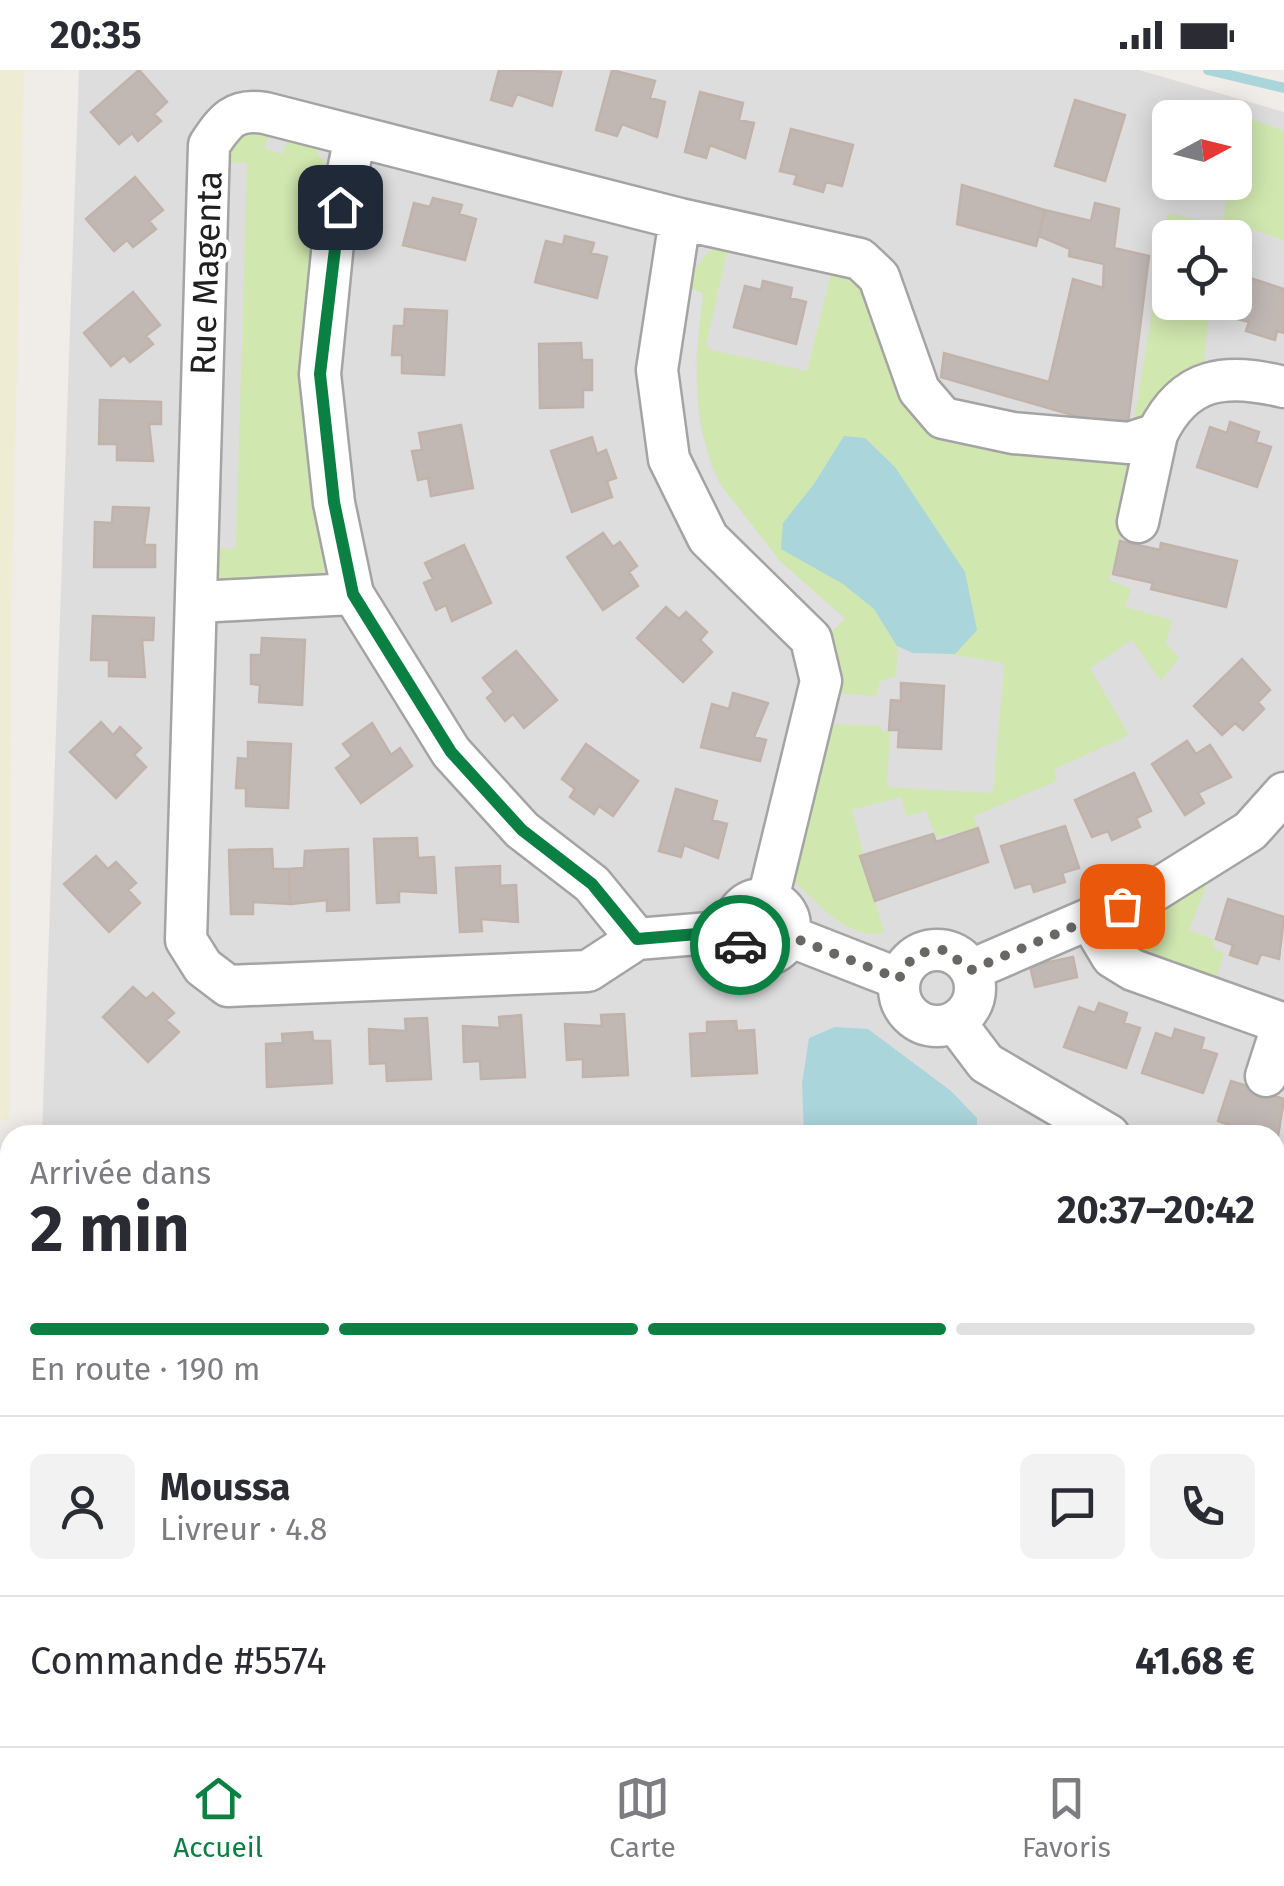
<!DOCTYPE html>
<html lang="fr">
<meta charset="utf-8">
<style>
body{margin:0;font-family:"Fira Sans",sans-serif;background:#f2f2f3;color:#2b2b33;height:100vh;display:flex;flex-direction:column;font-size:38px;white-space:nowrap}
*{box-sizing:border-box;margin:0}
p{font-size:32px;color:#7c7c81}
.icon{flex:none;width:55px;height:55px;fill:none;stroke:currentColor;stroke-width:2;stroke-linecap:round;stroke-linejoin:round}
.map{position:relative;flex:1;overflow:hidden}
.drawer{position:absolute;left:0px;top:1055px;width:1285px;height:622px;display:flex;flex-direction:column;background:#fff;border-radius:30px 30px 0 0;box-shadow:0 5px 25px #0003}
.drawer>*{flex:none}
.needle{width:65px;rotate:83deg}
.fabs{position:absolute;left:1152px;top:30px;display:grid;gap:20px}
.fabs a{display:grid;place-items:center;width:100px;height:100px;border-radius:15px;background:#fff;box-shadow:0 5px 25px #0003;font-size:50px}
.pin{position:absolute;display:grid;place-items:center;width:85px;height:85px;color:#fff;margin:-42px;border-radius:20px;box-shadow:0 5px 15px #0006}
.courier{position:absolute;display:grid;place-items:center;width:100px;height:100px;margin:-50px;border:8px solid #0b8043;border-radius:50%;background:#fff;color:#222;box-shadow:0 2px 12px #0007}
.head em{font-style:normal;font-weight:700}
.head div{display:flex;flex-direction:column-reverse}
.head{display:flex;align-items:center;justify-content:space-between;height:170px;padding:0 30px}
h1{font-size:65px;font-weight:700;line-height:75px}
.bar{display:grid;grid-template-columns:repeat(4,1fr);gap:15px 10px;align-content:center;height:120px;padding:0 30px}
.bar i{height:12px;border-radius:8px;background:#e1e1e2}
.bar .active{background:#0b8043}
.bar p{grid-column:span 4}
.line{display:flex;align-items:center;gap:25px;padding:0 30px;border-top:2px solid #e1e1e2}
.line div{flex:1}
.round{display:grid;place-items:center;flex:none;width:105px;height:105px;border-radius:15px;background:#f2f2f3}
.status{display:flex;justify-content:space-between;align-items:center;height:70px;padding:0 50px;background:#fff;direction:ltr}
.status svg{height:28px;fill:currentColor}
.menu{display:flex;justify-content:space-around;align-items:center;height:140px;border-top:2px solid #e1e1e2;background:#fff;font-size:28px;color:#7c7c81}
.menu a{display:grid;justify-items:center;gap:5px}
.menu .active{color:#0b8043}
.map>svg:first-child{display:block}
.residential{fill:#dedddd;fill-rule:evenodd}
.farmland{fill:#eeedd4}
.grass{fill:#d0e7b0}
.parking{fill:#e0e0e0}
.water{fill:#aad5db}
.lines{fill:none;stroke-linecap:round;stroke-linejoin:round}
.stream{stroke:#aad5db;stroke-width:10}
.building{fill:#c1b8b4;stroke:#c1b2aa;stroke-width:2.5}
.minor-casing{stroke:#a4a4a4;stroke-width:45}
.minor{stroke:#fff;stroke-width:40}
.done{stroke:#696766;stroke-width:10;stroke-dasharray:0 18}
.route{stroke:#0b8043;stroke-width:12}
.labels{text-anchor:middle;stroke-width:10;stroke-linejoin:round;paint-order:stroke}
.street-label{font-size:35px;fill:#202020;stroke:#fff}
</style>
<div class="status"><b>20:35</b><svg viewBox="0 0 49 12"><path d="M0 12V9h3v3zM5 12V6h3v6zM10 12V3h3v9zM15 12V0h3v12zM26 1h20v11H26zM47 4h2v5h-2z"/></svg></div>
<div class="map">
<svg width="1284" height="1676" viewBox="0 0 1284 1676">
<rect width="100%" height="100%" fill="#f0ece7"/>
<path class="residential" d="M79 0H1139L1284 42V1139L1275 1137V1065H42ZM1170 48H1235V112H1170ZM1170 168H1235V232H1170Z
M0 1129 10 1130V1588L0 1591Z
M1284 1298V1676H0V1629L10 1626V1668H1275V1299Z"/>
<path class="farmland" d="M0 0H24L11 549 9 1050 0 1049Z"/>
<path class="grass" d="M1239 44 1284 61V171L1253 159 1235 209V168H1170V232L1227 233 1223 244 1209 246 1204 293 1134 351 1168 143 1222 155 1229 113 1235 112Z
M271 56 265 79 283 84 289 61 311 73 329 100 328 493 317 512 221 516 214 507 212 478 236 479 247 93 224 92 232 66Z
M729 174 706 275 712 280 807 301 833 195 862 214 901 325 1131 391 1134 421 1109 510 1131 519 1125 537 1172 550 1166 573 1179 588 1161 611 1132 570 1090 598 1129 665 1054 699 1057 711 974 746 978 759 936 767 926 741 906 746 901 727 852 740 884 863C847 870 818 833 793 810L825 661H832L833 654 881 656 882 661 890 662 887 717 993 723 1004 593 898 576 896 606 879 612 877 626 836 623 841 595 828 565 845 548C824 529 801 512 781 492 694 408 689 337 703 224L682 215 708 182Z
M1210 805 1189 860 1213 869 1214 879 1224 883 1216 908 1130 882 1107 856Z"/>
<path class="parking" d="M682 215 703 224 695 291 699 352 713 405 780 491 845 549 828 565 718 461 683 399 668 308Z"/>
<path class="water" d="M844 366 865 368 895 397 965 502 977 560 955 584 913 583 897 576 874 539 843 514 781 479 783 453 814 414Z
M835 957 868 959 951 1021 977 1048V1061L963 1065H804L802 1014 809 968Z"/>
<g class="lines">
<path class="stream" d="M1208 0 1284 18
M0 1091 10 1093
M1275 1311 1284 1310"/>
</g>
<path class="building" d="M139 0 167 32 154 44 161 51 138 71 132 63 119 74 91 42Z
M499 0 561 2 552 36 517 24 512 36 491 30Z
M612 0 655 11 650 28 665 32 657 67 622 54 617 66 596 60Z
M700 22 743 33 739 50 754 53 745 88 710 75 706 88 685 82Z
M1075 30 1125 45 1105 111 1055 96Z
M791 59 853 75 842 116 826 112 823 122 794 114 797 105 780 101Z
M135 107 163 140 149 151 156 159 133 177 127 170 114 181 86 149Z
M962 115 1045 140 1036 176 957 154Z
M433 128 462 135 459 144 476 149 465 190 403 175 414 133 430 137Z
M1095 133 1119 139 1114 178 1149 186 1127 361 941 307 944 283 1049 312 1073 209 1103 218 1104 194 1069 186 1070 179 1039 166 1045 140 1091 151Z
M565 166 594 173 591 183 607 187 597 228 535 212 546 171 563 175Z
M1247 207 1284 219V263L1277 261 1275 270 1246 261 1249 252 1233 248Z
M763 211 792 218 790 228 806 232 796 274 734 257 745 216 761 220Z
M133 222 160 255 146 266 153 274 130 292 124 285 111 296 84 263Z
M405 239 447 241 444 305 402 303V285H392L394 256H404Z
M581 273 582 290H592V320H583V337L540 338 539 274Z
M100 330 161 332V354H149L153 391 117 390V374H99Z
M1230 352 1259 362 1256 372 1271 377 1257 417 1197 397 1210 357 1227 363Z
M461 355 473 418 431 426 428 408 418 410 412 381 422 380 419 363Z
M592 367 597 384 606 380 616 408 607 411 612 427 572 442 551 381Z
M113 437 149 438 144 475H155V497H94L95 452 112 453Z
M603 463 613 477 620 472 637 496 629 502 638 516 603 540 567 487Z
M1120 471 1160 480 1161 473 1237 491 1226 537 1151 519 1153 513 1113 504Z
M464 475 491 533 452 551 446 535 436 540 424 513 433 509 425 493Z
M666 537 679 549 686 542 707 562 700 570 712 582 683 612 637 568Z
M93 546 154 548 153 570H142L145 607 109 606V590H91Z
M262 568 305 570 302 635 259 632 260 615 251 614V585H261Z
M516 581 557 630 524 658 513 644 505 651 487 628 494 622 483 608Z
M1242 589 1270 620 1258 632 1264 639 1243 660 1235 653 1222 665 1194 636Z
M901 613 944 616 941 679 898 677 899 660H889L891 630 901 631Z
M733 623 768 633 754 667 766 670 760 691 701 677 712 634 729 639Z
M101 652 113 665 120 657 141 678 134 685 146 697 116 728 70 682Z
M372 653 391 685 400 678 412 696 361 733 336 698 352 686 343 674Z
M1187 671 1196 684 1210 675 1231 707 1198 723 1204 733 1185 745 1152 694Z
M248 672 291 674 288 738 246 736V718H236L238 688 248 689Z
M586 674 638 711 613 746 599 736 594 744 570 727 575 719 562 709Z
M1134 703 1151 741 1136 748 1140 757 1112 770 1108 761 1092 767 1075 730Z
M676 719 717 731 712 750 727 754 718 788 684 775 681 787 659 781Z
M1065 756 1079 798 1062 803 1065 812 1034 822 1031 813 1015 818 1001 776Z
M978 758 988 792 875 831 860 786 933 764 936 772Z
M417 768 418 788 434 787 436 823 399 821V832L377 833 374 769Z
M272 779 273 799H289L290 834 253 832V844H231L229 780Z
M348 779 349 840 327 841V830L290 834 289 799 304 798 305 781Z
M96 786 108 799 116 792 136 813 128 820 140 833 109 862 64 814Z
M500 796V816L516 815 518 852 481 849 482 861 460 862 456 798Z
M1228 829 1284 847 1279 889 1261 884 1257 894 1230 885 1233 875 1216 869Z
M1073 887 1077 907 1035 917 1030 896Z
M133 917 146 929 153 923 174 943 166 950 179 962 148 992 103 947Z
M1099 933 1127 943 1124 953 1140 958 1126 998 1064 977 1079 937 1095 943Z
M624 944 628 1005 583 1007V989L567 990 565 954 602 956 601 945Z
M521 945 525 1007 481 1009 480 991 464 992 463 956 500 958 499 947Z
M427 948 431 1009 387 1011 386 993 370 994 369 959 406 961 405 949Z
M736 951 737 961 754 960 757 1003 692 1006 690 964 707 963V952Z
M1175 959 1204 968 1201 979 1217 984 1203 1023 1142 1003 1156 963 1172 969Z
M312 962 313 971H330L332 1013 267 1017 266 974 283 973 282 964Z
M1251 1008 1278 1017 1275 1026 1284 1029 1277 1072 1275 1065H1257L1218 1051 1231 1011 1247 1016Z
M1275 1160 1284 1165V1205L1275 1206Z
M10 1401V1479L0 1480V1402Z"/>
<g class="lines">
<defs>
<path id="minor" d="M355 67 333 173 320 304 334 433 353 524 451 682 522 760 592 814 637 869
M680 149 657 300 669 389 708 468 811 569 821 611 768 829
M1138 452 1157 364
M196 532 353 524
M734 857a28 28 0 1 1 56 0a28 28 0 1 1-56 0Z
M1091 852 1112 887 1133 900 1284 954
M734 861 637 869 588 901 228 916 203 897 186 870 209 75C225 51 234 38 265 43L680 149 860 189 879 207 919 320 943 348 1013 363 1129 373 1157 364C1185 306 1226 303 1284 317
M789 866 899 909
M899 918a38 38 0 1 1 76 0a38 38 0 1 1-76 0Z
M971 900 1154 821 1250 761 1284 723
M955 952 986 993 1109 1065
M1266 1006 1283 953
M0 1119H10
M1275 1149 1284 1153
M1275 1283 1284 1282
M0 1607 10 1604"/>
</defs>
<use href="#minor" class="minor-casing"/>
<use href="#minor" class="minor"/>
</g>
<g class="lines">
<path class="done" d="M740 875 750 883 769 885 789 866 899 909C908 888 921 879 944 880L971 900 1122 836"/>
<path class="route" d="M340 137 320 304 334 432 353 524 451 682 522 760 592 814 637 869 734 861 740 875"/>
</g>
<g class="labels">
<g class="street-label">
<text transform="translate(206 203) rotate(-88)" y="12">Rue Magenta</text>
</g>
</g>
</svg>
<div class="fabs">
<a><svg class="needle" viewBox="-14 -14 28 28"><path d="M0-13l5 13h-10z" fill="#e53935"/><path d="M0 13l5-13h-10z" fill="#7c7c81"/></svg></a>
<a><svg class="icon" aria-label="locate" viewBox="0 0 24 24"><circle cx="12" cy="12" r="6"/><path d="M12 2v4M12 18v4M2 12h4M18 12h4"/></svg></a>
</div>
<div class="pin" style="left:1122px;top:836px;background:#ea580c"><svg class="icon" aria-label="bag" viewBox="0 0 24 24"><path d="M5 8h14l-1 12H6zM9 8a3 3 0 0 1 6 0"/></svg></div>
<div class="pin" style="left:340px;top:137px;background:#1f2937"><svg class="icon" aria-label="home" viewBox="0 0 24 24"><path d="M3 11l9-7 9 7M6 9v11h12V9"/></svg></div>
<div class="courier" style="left:740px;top:875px"><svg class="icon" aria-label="car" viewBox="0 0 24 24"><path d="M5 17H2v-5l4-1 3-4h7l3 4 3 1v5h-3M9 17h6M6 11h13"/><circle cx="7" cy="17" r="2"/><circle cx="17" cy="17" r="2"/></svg></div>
<section class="drawer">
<div class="head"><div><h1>2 min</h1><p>Arrivée dans</p></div><em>20:37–20:42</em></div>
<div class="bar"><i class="active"></i><i class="active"></i><i class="active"></i><i></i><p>En route · 190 m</p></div>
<div class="line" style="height:180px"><a class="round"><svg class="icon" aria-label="person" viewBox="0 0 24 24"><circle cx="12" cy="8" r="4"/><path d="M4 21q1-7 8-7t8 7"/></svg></a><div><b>Moussa</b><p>Livreur · 4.8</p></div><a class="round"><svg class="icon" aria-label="chat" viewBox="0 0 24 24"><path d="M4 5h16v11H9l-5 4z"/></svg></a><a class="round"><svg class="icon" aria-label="phone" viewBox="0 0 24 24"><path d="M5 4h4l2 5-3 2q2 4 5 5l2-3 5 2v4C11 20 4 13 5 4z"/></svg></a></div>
<div class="line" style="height:130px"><div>Commande #5574</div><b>41.68 €</b></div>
</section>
</div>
<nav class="menu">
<a class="active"><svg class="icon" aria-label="home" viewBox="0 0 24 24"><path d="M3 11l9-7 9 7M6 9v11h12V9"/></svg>Accueil</a>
<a><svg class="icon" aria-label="map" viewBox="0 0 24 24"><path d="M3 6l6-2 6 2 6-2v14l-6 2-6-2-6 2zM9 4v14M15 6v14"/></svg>Carte</a>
<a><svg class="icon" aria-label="saved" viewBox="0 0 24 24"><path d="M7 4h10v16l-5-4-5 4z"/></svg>Favoris</a>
</nav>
